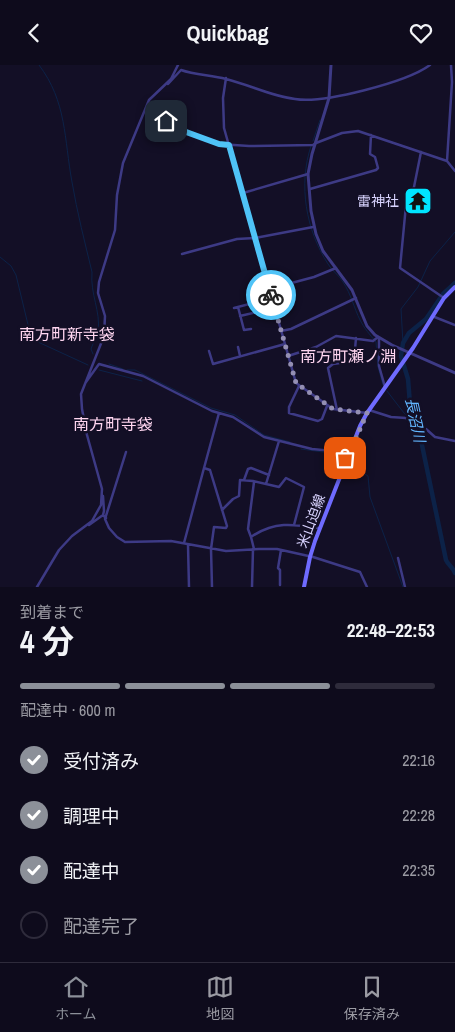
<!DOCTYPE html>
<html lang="ja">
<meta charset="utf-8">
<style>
body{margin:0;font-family:"Archivo Narrow","Noto Sans JP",sans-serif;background:#171425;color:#f1f3f6;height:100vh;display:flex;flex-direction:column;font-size:19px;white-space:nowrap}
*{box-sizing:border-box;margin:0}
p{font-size:16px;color:#9b9ba3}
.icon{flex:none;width:28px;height:28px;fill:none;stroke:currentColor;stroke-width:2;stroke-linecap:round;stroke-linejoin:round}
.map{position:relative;height:522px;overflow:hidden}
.side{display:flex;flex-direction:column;background:#0e0b1c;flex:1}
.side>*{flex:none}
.pin{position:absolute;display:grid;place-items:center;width:42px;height:42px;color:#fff;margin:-21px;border-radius:10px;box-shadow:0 2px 8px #0006}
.courier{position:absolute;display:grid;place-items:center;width:50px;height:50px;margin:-25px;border:4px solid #4fc3f7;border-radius:50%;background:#fff;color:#222;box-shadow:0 1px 6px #0007}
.head em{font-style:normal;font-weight:700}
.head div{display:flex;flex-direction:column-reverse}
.head{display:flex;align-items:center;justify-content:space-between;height:85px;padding:0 20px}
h1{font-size:32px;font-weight:700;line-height:38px}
.bar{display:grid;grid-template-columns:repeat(4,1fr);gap:8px 5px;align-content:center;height:60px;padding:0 20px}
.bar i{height:6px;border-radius:4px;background:#2e2b3b}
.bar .selected{background:#8c9099}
.bar p{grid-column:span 4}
ol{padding:0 20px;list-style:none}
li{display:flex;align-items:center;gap:15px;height:55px}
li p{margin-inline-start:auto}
li .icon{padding:5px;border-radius:50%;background:#8c9099;color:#fff;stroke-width:4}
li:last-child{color:#9b9ba3}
li i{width:28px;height:28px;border:2px solid #2e2b3b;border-radius:50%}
header{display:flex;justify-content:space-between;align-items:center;height:65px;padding:0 20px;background:#0e0b1c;font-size:22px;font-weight:700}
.menu{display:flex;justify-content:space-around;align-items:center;height:70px;border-top:1px solid #2e2b3b;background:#0e0b1c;font-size:14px;color:#9b9ba3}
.menu a{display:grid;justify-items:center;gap:2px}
.menu .selected{color:#8c9099}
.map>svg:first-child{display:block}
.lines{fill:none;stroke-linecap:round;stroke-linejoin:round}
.stream{stroke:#0c2248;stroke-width:1}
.river{stroke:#0c2248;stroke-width:4.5}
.minor{stroke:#3d3a85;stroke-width:2.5}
.tertiary{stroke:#3d3a85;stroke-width:3}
.secondary{stroke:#6f6bff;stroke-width:4}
.done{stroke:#948fb3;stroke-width:5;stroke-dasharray:0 9}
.route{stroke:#4fc3f7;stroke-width:6}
.labels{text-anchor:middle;stroke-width:5;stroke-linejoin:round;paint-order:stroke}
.poi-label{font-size:14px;fill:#d9d4ff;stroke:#130f26;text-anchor:end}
.street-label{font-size:14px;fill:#d9d4ff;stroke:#130f26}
.water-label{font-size:15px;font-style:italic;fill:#62b6ff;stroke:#130f26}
.quarter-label{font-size:16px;fill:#ffd6f0;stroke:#130f26}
</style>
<header><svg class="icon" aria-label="back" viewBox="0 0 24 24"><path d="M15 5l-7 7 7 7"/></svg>Quickbag<svg class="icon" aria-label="heart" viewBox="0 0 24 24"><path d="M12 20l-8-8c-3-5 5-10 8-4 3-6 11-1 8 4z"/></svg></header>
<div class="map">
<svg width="455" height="522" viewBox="0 0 455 522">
<rect width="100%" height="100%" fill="#130f26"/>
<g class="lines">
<path class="stream" d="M39 0C67 37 64 74 72 117 77 147 85 178 92 207 90 229 101 247 98 266 96 272 93 278 91 284L93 289
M313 76 320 55
M311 81C298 120 306 165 328 199 332 206 339 210 343 217 351 229 354 243 360 255 364 263 370 270 376 277L378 302 383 320
M0 192 11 201 16 210 30 268 38 277 88 300
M403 278 401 244 418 222 430 196 455 167
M109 299 123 304
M99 305 142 316
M127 305H135L211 343 235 350 264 370 290 377
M387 326 404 348 418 361
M301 384 330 388 339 392
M351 400 368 411 370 432 403 522"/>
<path class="river" d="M455 218 443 229 426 254 409 268 403 278 401 291 408 314 410 339 418 361 446 495C448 500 453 502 455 508"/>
<path class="minor" d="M226 13 223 33 224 63 296 318 333 344 367 348
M168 19 181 5C195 10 211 10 226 14 250 20 271 31 295 34 323 39 407 17 430 0
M170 38 166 53 167 59 219 79 249 81 313 80 316 78 342 68 358 66 447 96 455 106
M421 87 414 122 406 140 400 203 444 233
M447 96 452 17 451 0
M310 124 376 105 378 103 375 92 370 89 371 70
M243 128 308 109
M182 189 237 174 255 173 313 162
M269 224 314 212 336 203
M238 242 244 265 251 264
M234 243 272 233
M240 251 274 243
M432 251 455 260
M281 266 291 264 356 233
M379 273V301L385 322
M238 282 240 291
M209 286 213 299 285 279
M288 291 316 282 336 271 373 276 378 272
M86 317 99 299 143 311 212 346 233 352 264 372 312 384 333 386 347 394
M299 321 289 342V348L318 356 322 354 327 341
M337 345 328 303 333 299 354 296 356 273
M369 345 391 352 406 353 416 362 426 364 435 372 455 376
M126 387 105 454 109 463 117 472 125 477 171 476 226 486 259 484H277L313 492 360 507 367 522
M244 415 248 404 251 403 269 410
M266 419 279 376
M103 431 104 446 103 450 106 453
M222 445 233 434 239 431 240 415 253 416 279 422 286 413 304 422 294 460
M89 460 103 450
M251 472 248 464 254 417
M184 478 204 403
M188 480 189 522
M254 484 251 472C274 456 293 459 319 463
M398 493 405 522
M280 520V505L278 503 281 485
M37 522 59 485 72 471 92 456 101 440 102 424 87 370 82 344 81 329 104 271 105 251 98 228 99 217 115 165 117 130 123 98 149 35 171 14 178 0
M212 522 211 484 214 462 226 463 227 461 210 405 204 403 219 348
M252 522 253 484"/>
<path class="tertiary" d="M331 0 329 33 312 89 308 109 311 146 316 169 323 186 352 225 367 261 375 270 392 280 455 308"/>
<path class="secondary" d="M304 522 310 492 315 476 360 361 367 348 413 283 444 233 455 222"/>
</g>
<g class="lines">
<path class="done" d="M271 230 296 318 333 344 367 348 347 394 345 393"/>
<path class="route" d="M166 56 167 60 219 79 229 80 271 230"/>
</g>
<defs>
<symbol id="temple-square" viewBox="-11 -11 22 22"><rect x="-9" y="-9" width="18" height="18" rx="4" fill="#00e5ff" stroke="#130f26"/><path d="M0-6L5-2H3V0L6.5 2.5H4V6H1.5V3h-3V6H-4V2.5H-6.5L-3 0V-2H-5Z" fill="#111"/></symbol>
</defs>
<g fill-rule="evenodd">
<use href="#temple-square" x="402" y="120" width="32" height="32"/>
</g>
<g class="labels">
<g class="poi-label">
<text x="399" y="141">雷神社</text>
</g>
<g class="street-label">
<text transform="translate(311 456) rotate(-70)" y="5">米山迫線</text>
</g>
<g class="water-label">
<text transform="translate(415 355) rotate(78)" y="5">長沼川</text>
</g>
<g class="quarter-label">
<text x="67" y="275">南方町新寺袋</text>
<text x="348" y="297">南方町瀬ノ淵</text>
<text x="113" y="365">南方町寺袋</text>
</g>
</g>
</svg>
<div class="pin" style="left:345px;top:393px;background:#ea580c"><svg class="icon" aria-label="bag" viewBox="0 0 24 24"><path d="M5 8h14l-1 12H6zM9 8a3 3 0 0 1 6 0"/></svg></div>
<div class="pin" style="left:166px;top:56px;background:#1f2937"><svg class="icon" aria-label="home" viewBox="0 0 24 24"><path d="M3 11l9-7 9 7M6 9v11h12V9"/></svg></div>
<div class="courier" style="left:271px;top:230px"><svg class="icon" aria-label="bike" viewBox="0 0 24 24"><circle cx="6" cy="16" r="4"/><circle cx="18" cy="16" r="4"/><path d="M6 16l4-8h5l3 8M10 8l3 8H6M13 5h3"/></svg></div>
</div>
<section class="side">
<div class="head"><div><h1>4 分</h1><p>到着まで</p></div><em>22:48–22:53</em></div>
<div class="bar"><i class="selected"></i><i class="selected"></i><i class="selected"></i><i></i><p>配達中 · 600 m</p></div>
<ol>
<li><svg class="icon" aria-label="check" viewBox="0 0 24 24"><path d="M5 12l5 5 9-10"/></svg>受付済み<p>22:16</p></li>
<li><svg class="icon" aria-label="check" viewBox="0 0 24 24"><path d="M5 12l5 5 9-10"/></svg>調理中<p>22:28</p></li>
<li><svg class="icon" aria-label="check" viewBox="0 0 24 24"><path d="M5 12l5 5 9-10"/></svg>配達中<p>22:35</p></li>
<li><i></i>配達完了</li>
</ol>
</section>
<nav class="menu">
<a class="selected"><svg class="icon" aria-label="home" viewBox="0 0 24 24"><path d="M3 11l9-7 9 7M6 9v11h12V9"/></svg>ホーム</a>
<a><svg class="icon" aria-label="map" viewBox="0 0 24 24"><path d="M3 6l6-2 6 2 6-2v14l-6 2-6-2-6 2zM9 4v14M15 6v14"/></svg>地図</a>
<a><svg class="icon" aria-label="saved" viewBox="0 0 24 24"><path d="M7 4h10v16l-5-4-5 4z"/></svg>保存済み</a>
</nav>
